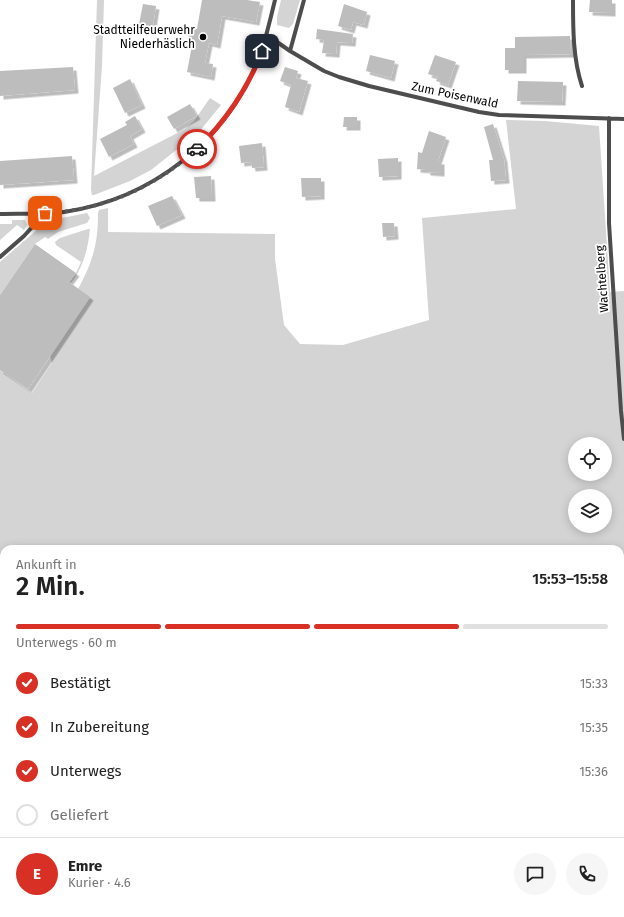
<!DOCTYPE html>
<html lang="de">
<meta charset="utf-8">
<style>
body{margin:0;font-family:"Fira Sans",sans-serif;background:#f6f6f6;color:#222;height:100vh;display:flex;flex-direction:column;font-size:15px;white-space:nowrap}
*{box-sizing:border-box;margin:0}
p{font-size:13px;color:#767676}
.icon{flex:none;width:22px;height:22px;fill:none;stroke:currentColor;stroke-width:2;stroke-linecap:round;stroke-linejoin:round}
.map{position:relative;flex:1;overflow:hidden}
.side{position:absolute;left:0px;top:545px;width:624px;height:372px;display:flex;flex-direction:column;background:#fff;border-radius:12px 12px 0 0;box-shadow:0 2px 10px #0003}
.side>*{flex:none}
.buttons{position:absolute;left:568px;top:437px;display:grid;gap:8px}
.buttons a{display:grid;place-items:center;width:44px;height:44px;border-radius:50%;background:#fff;box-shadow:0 2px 10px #0003;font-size:20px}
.pin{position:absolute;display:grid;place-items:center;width:34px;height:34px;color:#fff;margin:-17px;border-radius:8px;box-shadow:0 2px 6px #0006}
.courier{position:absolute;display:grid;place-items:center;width:40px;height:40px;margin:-20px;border:3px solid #d93025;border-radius:50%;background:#fff;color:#222;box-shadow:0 1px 5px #0007}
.headline em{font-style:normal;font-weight:600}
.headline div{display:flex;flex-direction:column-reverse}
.headline{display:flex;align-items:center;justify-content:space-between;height:68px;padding:0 16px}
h1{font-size:26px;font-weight:600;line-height:30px}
.bar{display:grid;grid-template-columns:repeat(4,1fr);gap:6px 4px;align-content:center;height:48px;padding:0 16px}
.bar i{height:5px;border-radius:3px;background:#e0e0e0}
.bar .selected{background:#d93025}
.bar p{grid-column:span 4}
.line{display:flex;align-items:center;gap:10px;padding:0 16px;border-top:1px solid #e0e0e0}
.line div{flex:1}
.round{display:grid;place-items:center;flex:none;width:42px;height:42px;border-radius:21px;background:#f6f6f6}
ol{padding:0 16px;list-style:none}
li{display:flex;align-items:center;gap:12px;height:44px}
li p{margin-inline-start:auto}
li .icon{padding:4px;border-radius:50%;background:#d93025;color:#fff;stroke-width:4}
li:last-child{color:#767676}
li i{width:22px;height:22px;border:2px solid #e0e0e0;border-radius:50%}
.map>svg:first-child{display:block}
.green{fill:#d4d4d4;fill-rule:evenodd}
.building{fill:#bdbdbd;filter:url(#shadow)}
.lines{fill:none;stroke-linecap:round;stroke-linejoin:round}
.minor{stroke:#4d4d4d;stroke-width:4}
.done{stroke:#595959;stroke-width:4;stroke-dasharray:0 7.2}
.route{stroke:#d93025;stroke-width:5}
.poi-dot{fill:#000;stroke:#fff;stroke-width:1.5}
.labels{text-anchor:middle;stroke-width:3.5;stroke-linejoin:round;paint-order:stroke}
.poi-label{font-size:12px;fill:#000;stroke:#fff;text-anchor:end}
.street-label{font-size:12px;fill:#000;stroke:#fff}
</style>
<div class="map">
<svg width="624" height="917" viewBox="0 0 624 917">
<defs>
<filter id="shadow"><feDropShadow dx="3.5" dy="3.5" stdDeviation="0" flood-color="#0004"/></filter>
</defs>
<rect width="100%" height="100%" fill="#fff"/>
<path class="green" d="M97 0H104L102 66 94 176 185 129 194 121 210 98 221 105 199 132 151 170 130 181 94 195H92L91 190Z
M281 0H300L293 24 289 28 277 25V17Z
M506 120 545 121 599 126 610 292 624 291V917H0V370L32 393 52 363 50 356 89 297 78 289C93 261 98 244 98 213L99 210 108 208V232L275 234V259L284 325 300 344 343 345 429 320 422 218 516 209ZM575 444H605V474H575ZM575 496H605V526H575ZM4 549H620V913H4Z
M87 213 90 218 87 223 58 232 48 239 45 237 35 244 0 295V262L47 221Z
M12 220H25L27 225 24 230 17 225 0 240V224H12Z
M88 229H90C88 248 84 264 74 279 70 284 68 288 63 290L76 273 81 262 56 245 55 242 60 238Z"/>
<path class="building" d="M202 0H247L260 2 256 22 222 16 217 45 209 43 205 63 213 64 211 77 187 72 193 40 188 39 190 27 197 29Z
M590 0H612V13L589 12Z
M143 4 156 6 152 31 138 29Z
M344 4 367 12 364 25 353 22 351 30 338 26Z
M317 29 353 34 352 43 337 42 336 54 322 53 324 40 316 39Z
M570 36 571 54 523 55V70H505V48H515V37Z
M370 55 395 61 391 78 366 71Z
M435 55 456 62 448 85 436 81 438 77 428 74Z
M73 67 75 90 0 96V71Z
M285 67 298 71 296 78 308 81 299 112 285 107 291 85 280 81Z
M130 79 142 105 125 113 113 88Z
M518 81 563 82 562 102 517 101Z
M190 104 197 116 174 129 167 117Z
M135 116 142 129 130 136 134 144 109 157 100 139 127 125 125 122Z
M344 117H357V127H343Z
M493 124 504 159 506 180 491 181 489 160H493L484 127Z
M429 131 446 137 438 161H441V173L427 172V170L417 169 418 152 422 153Z
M262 143 264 167 252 168 251 162 241 163 239 146Z
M72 156 74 180 0 185V161Z
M398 158V176L379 177 378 159Z
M211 176 212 198H196L194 177Z
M301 178H321V196L302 197Z
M172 196 182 215 157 226 148 206Z
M382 223H394L395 236 383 237Z
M35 244 76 273 69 282 90 297 28 389 0 370V295Z"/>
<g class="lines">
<path class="minor" d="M573 0C573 29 573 59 582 86
M267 35 290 51 324 71 339 77 369 86 479 112 499 115 624 119
M290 51 304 0
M609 118V223L621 411 624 439
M0 214C21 213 43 215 64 212 152 199 226 141 259 58 266 39 270 20 275 0
M0 257 24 236 45 213"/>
</g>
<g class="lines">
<path class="done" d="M45 213C101 211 156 187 197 149"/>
<path class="route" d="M197 149C225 122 249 87 262 51"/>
</g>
<circle class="poi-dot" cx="203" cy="37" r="4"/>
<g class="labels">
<g class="poi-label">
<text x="195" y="34">Stadtteilfeuerwehr<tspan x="195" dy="14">Niederhäslich</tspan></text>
</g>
<g class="street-label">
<text transform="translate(455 95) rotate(12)" y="4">Zum Poisenwald</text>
<text transform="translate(602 279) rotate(-94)" y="4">Wachtelberg</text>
</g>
</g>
</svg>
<div class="buttons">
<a><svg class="icon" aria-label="locate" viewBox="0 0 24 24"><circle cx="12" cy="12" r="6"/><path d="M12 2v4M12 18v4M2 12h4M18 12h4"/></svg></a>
<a><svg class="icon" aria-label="layers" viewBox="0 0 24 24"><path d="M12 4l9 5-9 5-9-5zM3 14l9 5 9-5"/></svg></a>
</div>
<div class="pin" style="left:45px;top:213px;background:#ea580c"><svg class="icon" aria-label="bag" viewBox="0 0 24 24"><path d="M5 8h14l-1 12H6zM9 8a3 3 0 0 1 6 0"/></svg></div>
<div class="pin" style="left:262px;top:51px;background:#1f2937"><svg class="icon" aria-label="home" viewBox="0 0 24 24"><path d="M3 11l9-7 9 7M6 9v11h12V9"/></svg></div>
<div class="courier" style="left:197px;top:149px"><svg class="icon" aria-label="car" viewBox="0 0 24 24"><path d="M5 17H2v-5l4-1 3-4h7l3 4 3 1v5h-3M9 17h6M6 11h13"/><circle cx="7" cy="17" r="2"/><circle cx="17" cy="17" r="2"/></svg></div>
<section class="side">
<div class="headline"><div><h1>2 Min.</h1><p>Ankunft in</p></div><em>15:53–15:58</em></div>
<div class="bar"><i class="selected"></i><i class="selected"></i><i class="selected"></i><i></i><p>Unterwegs · 60 m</p></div>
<ol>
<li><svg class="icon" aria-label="check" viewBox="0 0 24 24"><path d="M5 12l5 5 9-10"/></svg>Bestätigt<p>15:33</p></li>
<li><svg class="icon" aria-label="check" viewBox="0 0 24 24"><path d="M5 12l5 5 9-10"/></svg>In Zubereitung<p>15:35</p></li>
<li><svg class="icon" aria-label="check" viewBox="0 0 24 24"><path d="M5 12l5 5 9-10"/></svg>Unterwegs<p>15:36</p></li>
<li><i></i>Geliefert</li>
</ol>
<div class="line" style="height:72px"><b class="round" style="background:#d93025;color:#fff">E</b><div><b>Emre</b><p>Kurier · 4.6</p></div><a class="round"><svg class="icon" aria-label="chat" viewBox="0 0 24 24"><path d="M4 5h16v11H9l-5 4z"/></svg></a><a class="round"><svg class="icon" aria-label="phone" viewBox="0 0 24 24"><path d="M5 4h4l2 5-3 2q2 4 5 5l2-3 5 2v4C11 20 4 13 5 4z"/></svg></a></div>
</section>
</div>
